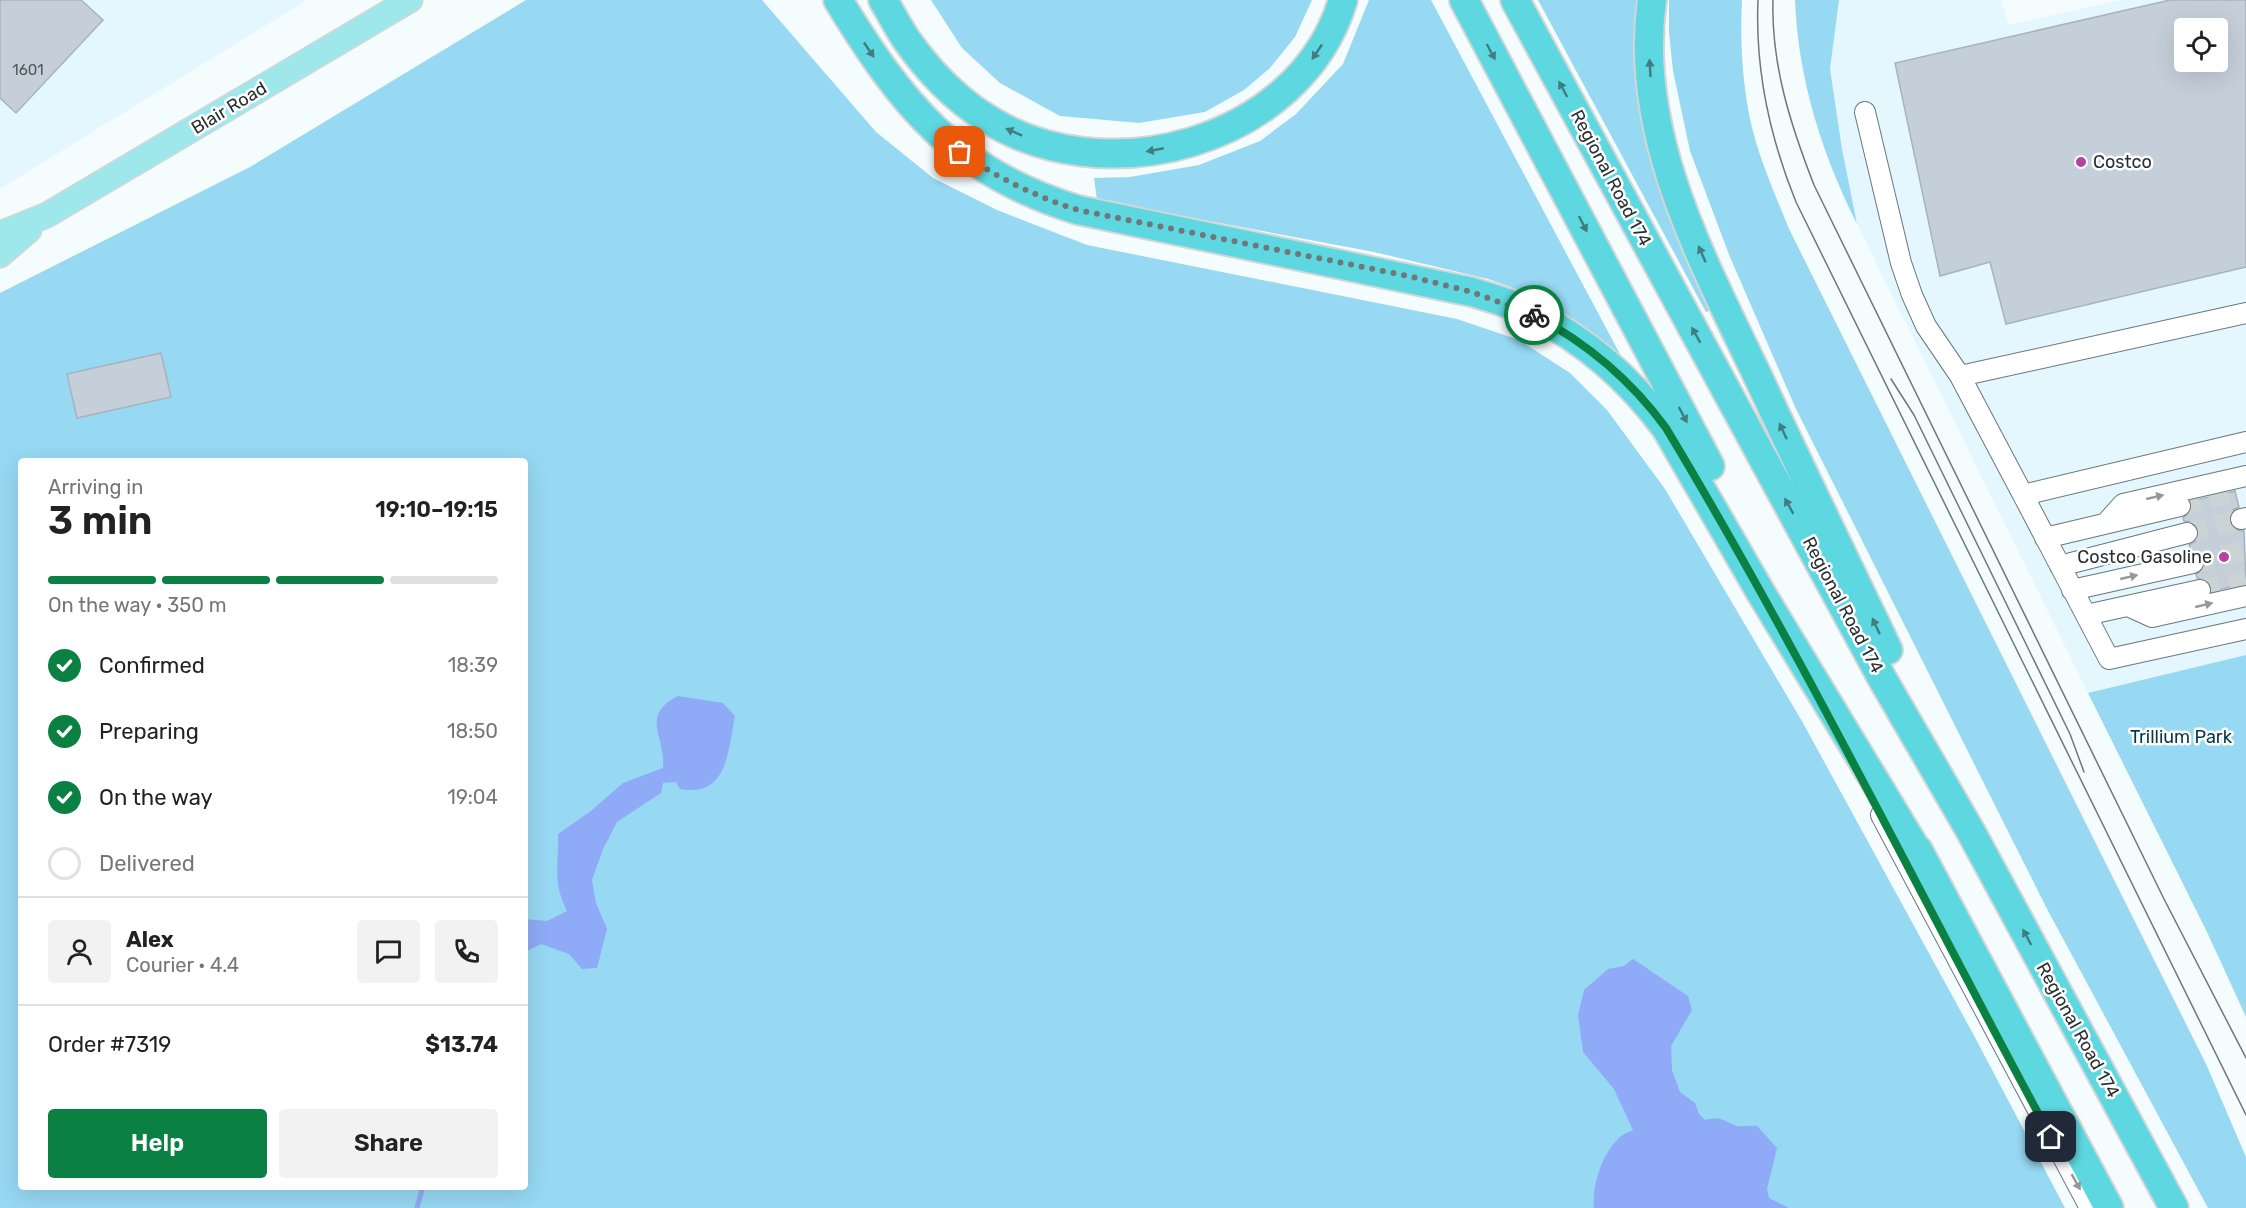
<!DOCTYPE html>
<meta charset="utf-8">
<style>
body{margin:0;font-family:Rubik,sans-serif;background:#f2f2f2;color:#222;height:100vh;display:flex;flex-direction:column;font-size:22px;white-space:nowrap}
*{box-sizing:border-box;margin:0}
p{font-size:20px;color:#767676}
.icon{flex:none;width:33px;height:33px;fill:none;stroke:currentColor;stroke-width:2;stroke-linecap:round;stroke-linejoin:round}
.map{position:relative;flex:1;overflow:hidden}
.details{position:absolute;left:18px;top:458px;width:510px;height:732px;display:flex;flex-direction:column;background:#fff;border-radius:6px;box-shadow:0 6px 24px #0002}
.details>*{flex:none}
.buttons{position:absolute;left:2174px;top:18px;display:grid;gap:12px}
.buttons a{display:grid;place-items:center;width:54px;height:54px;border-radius:6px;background:#fff;box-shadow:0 6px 24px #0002;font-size:30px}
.pin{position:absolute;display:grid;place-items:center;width:51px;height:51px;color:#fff;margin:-26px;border-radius:12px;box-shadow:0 3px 9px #0006}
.courier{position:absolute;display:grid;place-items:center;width:60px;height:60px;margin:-30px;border:4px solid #0b8043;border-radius:50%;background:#fff;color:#222;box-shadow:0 2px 8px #0007}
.summary em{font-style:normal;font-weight:600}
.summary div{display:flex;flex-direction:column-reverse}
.summary{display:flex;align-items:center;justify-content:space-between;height:102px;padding:0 30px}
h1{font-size:39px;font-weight:600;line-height:45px}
.bar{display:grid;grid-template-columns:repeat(4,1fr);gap:9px 6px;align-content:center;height:72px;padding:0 30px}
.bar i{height:8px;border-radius:4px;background:#e0e0e0}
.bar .active{background:#0b8043}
.bar p{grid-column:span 4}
.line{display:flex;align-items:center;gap:15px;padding:0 30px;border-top:2px solid #e0e0e0}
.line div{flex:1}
.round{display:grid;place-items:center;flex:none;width:63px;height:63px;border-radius:6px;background:#f2f2f2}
ol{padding:0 30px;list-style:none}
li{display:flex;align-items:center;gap:18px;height:66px}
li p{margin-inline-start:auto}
li .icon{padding:6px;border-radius:50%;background:#0b8043;color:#fff;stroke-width:4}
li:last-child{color:#767676}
li i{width:33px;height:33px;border:3px solid #e0e0e0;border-radius:50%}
.button{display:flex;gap:12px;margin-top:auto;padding:12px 30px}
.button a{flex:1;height:69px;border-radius:6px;background:#0b8043;color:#fff;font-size:24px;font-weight:600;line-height:69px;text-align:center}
.button a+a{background:#f2f2f2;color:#222}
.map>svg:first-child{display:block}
.built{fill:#e4f7ff;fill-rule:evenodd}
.green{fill:#97d8f2;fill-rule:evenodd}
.water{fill:#8faaf6}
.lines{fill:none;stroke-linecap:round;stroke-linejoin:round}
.stream{stroke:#8faaf6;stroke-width:5}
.building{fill:#c5cfd9;stroke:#a9b3bd;stroke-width:1.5;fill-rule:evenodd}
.minor-tunnel{stroke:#ccd3d5;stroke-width:20;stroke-dasharray:20 10;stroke-linecap:butt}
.minor-casing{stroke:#69777c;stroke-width:22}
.major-casing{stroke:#d4d6d6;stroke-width:27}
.highway-casing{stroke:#d4d6d6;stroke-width:32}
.minor{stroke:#fff;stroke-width:20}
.major{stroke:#9ee8ec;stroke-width:24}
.highway{stroke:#5dd8e0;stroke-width:28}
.tram{stroke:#707779;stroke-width:1.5}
.oneway{fill:#417c80}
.oneway2{fill:#949898}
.done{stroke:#717779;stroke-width:6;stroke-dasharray:0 10.8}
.route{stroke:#0b8043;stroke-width:8}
.poi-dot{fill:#b4439f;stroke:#fff;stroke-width:2}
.labels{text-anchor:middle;stroke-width:5;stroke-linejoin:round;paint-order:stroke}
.number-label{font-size:15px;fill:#51585c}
.street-label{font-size:18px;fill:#2a3032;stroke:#fff}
.poi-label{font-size:18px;fill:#2a3032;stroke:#fff;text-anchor:start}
.park-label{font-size:18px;fill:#033848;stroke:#fff}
</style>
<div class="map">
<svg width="2246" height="1208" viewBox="0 0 2246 1208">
<rect width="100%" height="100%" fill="#f5fcfe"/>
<path class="built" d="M0 0H307L0 189Z
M1839 0H2001L2009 25 2121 0H2246V655L2088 693 1857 224 1842 150 1830 69ZM2184 28H2217V62H2184Z"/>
<path class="green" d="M526 0H762L876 132 933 178 997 210 1087 245 1457 319 1519 340 1570 373 1607 410 1665 489 1803 723 1971 1030 2065 1208H0V293L250 167ZM21 460H525V1186H21Z
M931 0H1312L1295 37 1270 68 1244 90 1205 112 1139 123 1060 116 1000 83 962 48Z
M1369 0H1431L1621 356 1547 305 1516 289 1488 279 1374 252 1097 200 1094 178 1130 177 1199 165 1260 141 1296 114 1343 64Z
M1538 0H1640C1638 19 1633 40 1634 60 1639 149 1681 228 1717 307L1706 312Z
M1669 0H1742C1740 38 1742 77 1749 114 1757 155 1775 194 1790 231L2207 1066 2246 1157V1208H2208L2046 907 1796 409 1730 257 1690 151 1673 71 1669 32Z
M1795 0H1839L1830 69 1842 149 1857 224C1822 154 1798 79 1795 0Z
M2246 655V1017L2207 932 2088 693Z"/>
<path class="water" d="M678 696 723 703 735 716C728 750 728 798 680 789L676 782 663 783 661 793 617 822 603 849 592 880 596 903 607 929 597 968 582 969 569 954 541 944 525 952V919L547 921 567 911C552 881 559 866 558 834L591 811 623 783 663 768C666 736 639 716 678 696Z
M1633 959 1688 996 1692 1010 1671 1046 1672 1070 1680 1092 1695 1103 1699 1114 1705 1120C1724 1116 1722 1121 1737 1126 1743 1127 1751 1125 1757 1126L1777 1148 1767 1189 1769 1198 1789 1208H1594C1592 1185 1602 1153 1620 1137 1623 1134 1629 1132 1633 1130L1614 1089 1583 1052 1578 1015 1584 990 1608 969 1624 966Z"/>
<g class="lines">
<path class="stream" d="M417 1208 423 1186"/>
</g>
<path class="building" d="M0 0H81L103 20 16 113 0 98Z
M2170 0H2246V267L2006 324 1990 262 1940 276 1895 63ZM2184 28H2217V62H2184Z
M161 353 171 397 77 418 67 374Z
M2235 491 2239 507 2233 510 2229 521 2237 530 2244 531 2246 584 2212 591 2208 582 2197 578 2196 574 2204 567 2205 560 2197 552 2191 551 2189 545 2196 541 2198 529 2191 522 2184 521 2183 518 2191 510V501Z"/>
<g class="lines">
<path class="minor-tunnel" d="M2180 506 2235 492
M2187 533 2241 519
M2193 563 2246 550
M2200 590 2246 581"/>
<defs>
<path id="minor" d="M1865 112 1901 263 1912 295 1926 326 1960 376 2023 495 2246 442
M1960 376 2246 313
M2023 495 2109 659 2246 629
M2241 519 2246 518
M2106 523 2123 504 2246 476
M2045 538 2180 506
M2060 566 2187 533
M2072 590 2193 563
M2128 606 2152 617 2246 596
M2086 615 2200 590
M1881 815 2090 1208"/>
<path id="major" d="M0 234 47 215 410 0
M0 255 29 230"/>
<path id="highway" d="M838 0C902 105 955 172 1078 210L1472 292C1491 298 1511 303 1529 312 1584 339 1630 379 1666 428L1761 593 1927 867
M883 0C891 13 898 27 906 39 927 69 952 96 983 116 1102 196 1300 144 1343 0
M1464 0 1710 466
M1515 0 1883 680 1971 832 2174 1208
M1652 0C1633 135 1703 261 1759 379 1801 470 1845 560 1888 650
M1918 850 2109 1208"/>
</defs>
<use href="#minor" class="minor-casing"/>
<use href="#major" class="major-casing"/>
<use href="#highway" class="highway-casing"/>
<use href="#minor" class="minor"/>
<use href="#major" class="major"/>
<use href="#highway" class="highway"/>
<path class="tram" d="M1758 0C1755 70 1770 138 1796 202L2246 1115
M1773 0C1771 65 1791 126 1814 185L2164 899 2246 1058
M1891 379 1914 415 2070 734 2084 772"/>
</g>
<defs><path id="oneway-solid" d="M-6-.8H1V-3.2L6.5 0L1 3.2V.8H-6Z" transform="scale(1.5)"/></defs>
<g class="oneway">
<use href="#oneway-solid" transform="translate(869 50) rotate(56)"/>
<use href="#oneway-solid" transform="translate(1317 52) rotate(124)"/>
<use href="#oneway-solid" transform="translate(1491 52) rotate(62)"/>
<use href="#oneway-solid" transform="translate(1650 68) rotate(-93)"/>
<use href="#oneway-solid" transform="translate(1563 89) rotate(-118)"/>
<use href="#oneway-solid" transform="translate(1014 132) rotate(-156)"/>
<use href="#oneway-solid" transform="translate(1155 150) rotate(169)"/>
<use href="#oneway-solid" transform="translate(1583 224) rotate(63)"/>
<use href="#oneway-solid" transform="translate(1702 254) rotate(-114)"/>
<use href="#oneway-solid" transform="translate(1696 335) rotate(-119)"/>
<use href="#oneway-solid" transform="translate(1683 415) rotate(62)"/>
<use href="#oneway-solid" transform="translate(1783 431) rotate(-115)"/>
<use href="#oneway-solid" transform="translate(1789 506) rotate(-119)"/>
<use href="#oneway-solid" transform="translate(1876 626) rotate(-115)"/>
<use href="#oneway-solid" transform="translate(2027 937) rotate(-118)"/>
</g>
<g class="oneway2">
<use href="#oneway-solid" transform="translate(2155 497) rotate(-13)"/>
<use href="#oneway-solid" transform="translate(2129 577) rotate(-13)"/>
<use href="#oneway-solid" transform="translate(2204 605) rotate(-13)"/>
<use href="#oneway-solid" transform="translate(2076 1182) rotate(61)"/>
</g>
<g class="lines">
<path class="done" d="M960 152C996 177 1036 197 1078 210L1408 276 1472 292 1534 315"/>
<path class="route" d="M1534 315C1587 343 1631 380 1666 428 1805 659 1923 901 2051 1137"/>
</g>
<g class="poi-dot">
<circle cx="2081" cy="162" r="6"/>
<circle cx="2224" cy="557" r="6"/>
</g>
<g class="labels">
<g class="number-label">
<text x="28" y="75">1601</text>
</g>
<g class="street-label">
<text transform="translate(229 108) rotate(-31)" y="6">Blair Road</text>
<text transform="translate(1611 178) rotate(62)" y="6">Regional Road 174</text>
<text transform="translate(1843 605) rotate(62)" y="6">Regional Road 174</text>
<text transform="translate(2078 1030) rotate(61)" y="6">Regional Road 174</text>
</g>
<g class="poi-label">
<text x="2093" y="168">Costco</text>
<text x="2212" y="563" text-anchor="end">Costco Gasoline</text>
</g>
<g class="park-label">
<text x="2181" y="743">Trillium Park</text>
</g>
</g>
</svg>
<div class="buttons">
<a><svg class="icon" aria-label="locate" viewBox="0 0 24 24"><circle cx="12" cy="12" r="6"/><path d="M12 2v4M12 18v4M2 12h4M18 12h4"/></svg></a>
</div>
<div class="pin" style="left:960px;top:152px;background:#ea580c"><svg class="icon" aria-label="bag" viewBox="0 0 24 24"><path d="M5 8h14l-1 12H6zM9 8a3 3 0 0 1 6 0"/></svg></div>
<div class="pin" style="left:2051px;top:1137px;background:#1f2937"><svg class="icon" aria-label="home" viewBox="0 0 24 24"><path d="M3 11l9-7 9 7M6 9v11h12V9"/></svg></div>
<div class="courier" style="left:1534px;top:315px"><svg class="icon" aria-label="bike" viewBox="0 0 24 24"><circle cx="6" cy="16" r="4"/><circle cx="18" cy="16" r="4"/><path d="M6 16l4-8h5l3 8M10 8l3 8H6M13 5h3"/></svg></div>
<section class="details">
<div class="summary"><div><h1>3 min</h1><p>Arriving in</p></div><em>19:10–19:15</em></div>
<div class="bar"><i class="active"></i><i class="active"></i><i class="active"></i><i></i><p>On the way · 350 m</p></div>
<ol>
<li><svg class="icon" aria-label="check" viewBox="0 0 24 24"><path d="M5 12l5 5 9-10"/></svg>Confirmed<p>18:39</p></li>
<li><svg class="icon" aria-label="check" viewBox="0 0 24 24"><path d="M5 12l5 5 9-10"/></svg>Preparing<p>18:50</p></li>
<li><svg class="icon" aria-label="check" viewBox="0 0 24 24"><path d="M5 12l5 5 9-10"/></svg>On the way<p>19:04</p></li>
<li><i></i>Delivered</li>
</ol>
<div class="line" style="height:108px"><a class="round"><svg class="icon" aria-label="person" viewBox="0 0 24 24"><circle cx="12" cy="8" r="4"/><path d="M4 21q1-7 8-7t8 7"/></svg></a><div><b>Alex</b><p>Courier · 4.4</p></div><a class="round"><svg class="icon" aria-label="chat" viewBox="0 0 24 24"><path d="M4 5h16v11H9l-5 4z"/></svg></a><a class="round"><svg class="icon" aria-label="phone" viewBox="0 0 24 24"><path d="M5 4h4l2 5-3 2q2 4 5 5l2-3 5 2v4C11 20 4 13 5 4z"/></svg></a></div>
<div class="line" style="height:78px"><div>Order #7319</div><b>$13.74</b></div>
<div class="button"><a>Help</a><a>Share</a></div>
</section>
</div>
